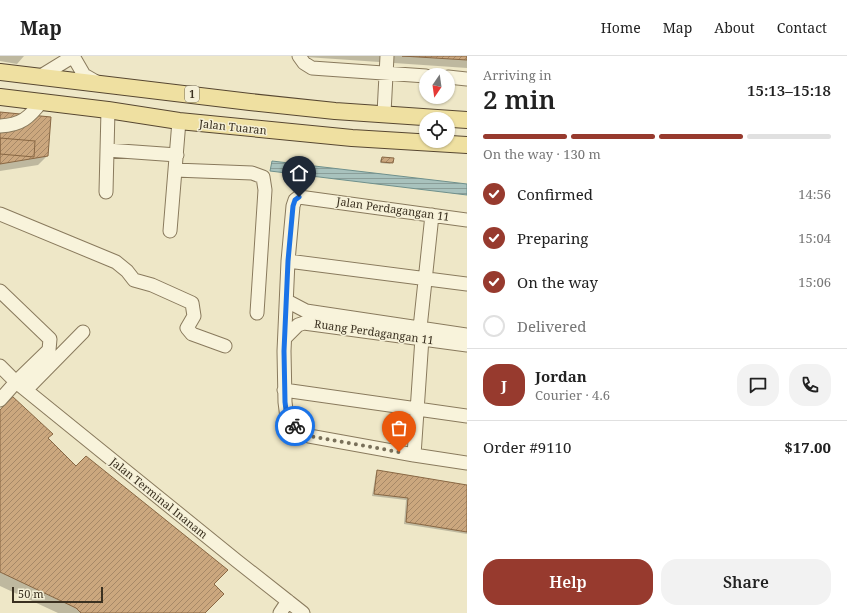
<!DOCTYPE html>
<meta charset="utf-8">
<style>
body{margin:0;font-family:"Noto Serif",serif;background:#f2f2f2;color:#222;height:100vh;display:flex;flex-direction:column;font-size:15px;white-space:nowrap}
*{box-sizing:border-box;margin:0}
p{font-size:13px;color:#767676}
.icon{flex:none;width:22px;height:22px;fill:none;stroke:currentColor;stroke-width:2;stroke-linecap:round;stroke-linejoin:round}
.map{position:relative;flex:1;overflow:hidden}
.panel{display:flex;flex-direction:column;background:#fff;width:380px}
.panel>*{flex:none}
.needle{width:26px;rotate:193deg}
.controls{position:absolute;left:419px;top:12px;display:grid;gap:8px}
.controls a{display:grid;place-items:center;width:36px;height:36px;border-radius:50%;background:#fff;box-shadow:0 1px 3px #0004;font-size:20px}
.scale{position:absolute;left:12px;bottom:10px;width:91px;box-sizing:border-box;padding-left:4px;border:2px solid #3a3020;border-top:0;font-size:11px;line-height:14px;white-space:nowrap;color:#3a3020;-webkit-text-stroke:3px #f5f0d7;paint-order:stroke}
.pin{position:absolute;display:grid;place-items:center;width:34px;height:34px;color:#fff;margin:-41px -17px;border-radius:50% 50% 50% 0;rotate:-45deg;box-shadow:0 0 4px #0007}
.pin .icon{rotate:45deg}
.courier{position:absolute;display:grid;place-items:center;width:40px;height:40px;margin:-20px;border:3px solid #1a73e8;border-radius:50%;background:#fff;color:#222;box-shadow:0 1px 5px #0007}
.overview em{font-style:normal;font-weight:600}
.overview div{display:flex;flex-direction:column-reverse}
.overview{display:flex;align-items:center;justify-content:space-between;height:68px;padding:0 16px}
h1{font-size:26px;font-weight:600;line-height:30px}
.bar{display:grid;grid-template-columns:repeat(4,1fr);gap:6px 4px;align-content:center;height:48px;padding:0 16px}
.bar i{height:5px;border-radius:3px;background:#e0e0e0}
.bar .current{background:#973a2e}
.bar p{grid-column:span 4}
.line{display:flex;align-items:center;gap:10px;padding:0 16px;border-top:1px solid #e0e0e0}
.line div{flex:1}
.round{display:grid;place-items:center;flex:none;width:42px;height:42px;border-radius:16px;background:#f2f2f2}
ol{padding:0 16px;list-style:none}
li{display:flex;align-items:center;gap:12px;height:44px}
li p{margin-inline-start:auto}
li .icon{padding:4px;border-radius:50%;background:#973a2e;color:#fff;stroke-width:4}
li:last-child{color:#767676}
li i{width:22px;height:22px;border:2px solid #e0e0e0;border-radius:50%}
.primary-button{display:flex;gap:8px;margin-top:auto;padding:8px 16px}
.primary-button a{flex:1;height:46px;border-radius:16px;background:#973a2e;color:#fff;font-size:16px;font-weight:600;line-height:46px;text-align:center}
.primary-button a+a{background:#f2f2f2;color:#222}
header{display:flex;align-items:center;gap:24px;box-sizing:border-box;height:56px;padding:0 20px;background:#fff;border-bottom:1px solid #e0e0e0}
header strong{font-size:19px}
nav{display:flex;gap:22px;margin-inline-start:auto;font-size:14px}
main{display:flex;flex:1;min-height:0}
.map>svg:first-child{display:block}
.water{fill:url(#water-rules);stroke:#6f908c}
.shadow{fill:#0003}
.building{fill:url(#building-hatch);stroke:#886743}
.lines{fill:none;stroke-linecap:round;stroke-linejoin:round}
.minor-casing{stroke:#897a5d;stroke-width:15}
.major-casing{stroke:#574731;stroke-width:18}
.minor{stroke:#f8f3db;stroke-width:13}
.major{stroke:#efe0a1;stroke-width:16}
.done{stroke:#79705a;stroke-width:4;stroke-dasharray:0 7.2}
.route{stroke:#1a73e8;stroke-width:5}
.labels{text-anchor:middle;stroke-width:3;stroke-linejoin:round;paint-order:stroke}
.shield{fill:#f5f0d7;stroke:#726a57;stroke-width:1}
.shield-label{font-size:10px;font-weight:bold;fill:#3a3020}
.street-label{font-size:11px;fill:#3a3020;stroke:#f5f0d7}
</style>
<header>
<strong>Map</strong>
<nav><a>Home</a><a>Map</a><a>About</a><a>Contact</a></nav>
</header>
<main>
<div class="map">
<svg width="467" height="557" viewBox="0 0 467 557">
<defs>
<pattern id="water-rules" width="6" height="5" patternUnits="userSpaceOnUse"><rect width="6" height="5" fill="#a8c2bd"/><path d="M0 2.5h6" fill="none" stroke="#8a9e99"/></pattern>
<pattern id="building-hatch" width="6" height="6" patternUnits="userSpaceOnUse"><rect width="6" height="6" fill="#cba77e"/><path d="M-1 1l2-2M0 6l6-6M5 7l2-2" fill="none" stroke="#a68867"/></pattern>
</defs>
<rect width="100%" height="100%" fill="#eee7c7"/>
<path class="water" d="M272 105 467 128V139L270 115Z"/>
<path class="shadow" d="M0 0H24L17 8 0 5Z
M306 0H467V12L306 1Z
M0 57 47 100 38 109 0 115Z
M382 102 392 106 390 108 380 107V104Z
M0 354 47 382 76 411 213 528 204 557H58L0 530Z
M378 415 467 430V478L404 468 406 444 372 440 376 417Z"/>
<path class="building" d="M402 0H467V4Z
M0 56 51 61 48 100 0 108Z
M0 82 35 85 34 101 0 98Z
M382 101 394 102 393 107 381 106Z
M12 340 53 378 48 382 76 410 86 400 228 514 214 528 224 538 205 557H81L76 552 0 516V354Z
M377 414 467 429V476L406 466 408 442 374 438Z"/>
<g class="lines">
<defs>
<path id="minor" d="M73 0 84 19 98 27
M299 0 304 7 312 12 426 20
M41 20 67 4 68 0
M448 21 467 23
M384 57 387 0
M0 70C21 69 29 62 42 45
M107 94 177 99
M175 114 252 117 263 121 265 134 257 257
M106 136 108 54
M0 158 116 206 127 215 134 224 152 229 192 247 194 260 187 272 192 278 225 290
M467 164 299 141 295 144 293 150 288 205 284 295 285 346 287 362 297 372 309 380 414 399 467 407
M170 175 179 65
M288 205 467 228
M0 235 50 283 49 294 16 326 0 310
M287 245 306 255 467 279
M420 272 432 159
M286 281 298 269 304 267 467 289
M26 334 83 276
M284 334 467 360
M0 344 16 326 237 505 303 557
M414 399 422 282
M280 557 288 545"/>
<path id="major" d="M0 16 250 46 335 55 467 64
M0 41 108 54 179 65 352 82 467 89"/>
</defs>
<use href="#minor" class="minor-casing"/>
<use href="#major" class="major-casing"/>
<use href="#minor" class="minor"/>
<use href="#major" class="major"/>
</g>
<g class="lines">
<path class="done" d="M295 370 309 380 399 396"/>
<path class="route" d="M295 370 287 362 285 346 284 295 288 205 293 150 295 144 299 141"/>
</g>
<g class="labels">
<rect class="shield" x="185" y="30" width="14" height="16" rx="3"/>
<g class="shield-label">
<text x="192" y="42">1</text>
</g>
<g class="street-label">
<text transform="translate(233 71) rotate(6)" y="4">Jalan Tuaran</text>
<text transform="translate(393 153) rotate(8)" y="4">Jalan Perdagangan 11</text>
<text transform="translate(374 276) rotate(8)" y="4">Ruang Perdagangan 11</text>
<text transform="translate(159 442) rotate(39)" y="4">Jalan Terminal Inanam</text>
</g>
</g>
</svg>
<div class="controls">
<a><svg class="needle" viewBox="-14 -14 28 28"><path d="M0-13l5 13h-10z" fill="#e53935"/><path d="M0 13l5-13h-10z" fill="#767676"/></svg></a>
<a><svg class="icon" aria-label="locate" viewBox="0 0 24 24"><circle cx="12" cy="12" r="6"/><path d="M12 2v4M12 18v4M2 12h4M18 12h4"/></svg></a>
</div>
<div class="scale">50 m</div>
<div class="pin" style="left:399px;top:396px;background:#ea580c"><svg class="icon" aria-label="bag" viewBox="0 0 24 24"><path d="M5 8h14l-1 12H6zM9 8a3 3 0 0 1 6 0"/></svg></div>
<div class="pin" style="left:299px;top:141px;background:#1f2937"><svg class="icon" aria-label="home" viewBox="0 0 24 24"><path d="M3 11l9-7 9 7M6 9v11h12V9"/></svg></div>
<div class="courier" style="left:295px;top:370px"><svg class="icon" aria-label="bike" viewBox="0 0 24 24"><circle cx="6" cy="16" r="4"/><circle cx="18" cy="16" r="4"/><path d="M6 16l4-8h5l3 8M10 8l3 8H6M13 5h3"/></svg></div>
</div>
<section class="panel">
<div class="overview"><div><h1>2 min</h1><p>Arriving in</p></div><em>15:13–15:18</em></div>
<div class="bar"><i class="current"></i><i class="current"></i><i class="current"></i><i></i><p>On the way · 130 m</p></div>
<ol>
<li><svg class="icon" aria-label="check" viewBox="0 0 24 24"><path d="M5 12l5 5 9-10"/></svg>Confirmed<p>14:56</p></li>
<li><svg class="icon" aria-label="check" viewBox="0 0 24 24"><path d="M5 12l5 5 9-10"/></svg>Preparing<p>15:04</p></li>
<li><svg class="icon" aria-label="check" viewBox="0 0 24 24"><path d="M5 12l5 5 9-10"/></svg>On the way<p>15:06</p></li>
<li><i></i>Delivered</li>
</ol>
<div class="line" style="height:72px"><b class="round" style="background:#973a2e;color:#fff">J</b><div><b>Jordan</b><p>Courier · 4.6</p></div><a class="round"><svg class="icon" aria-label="chat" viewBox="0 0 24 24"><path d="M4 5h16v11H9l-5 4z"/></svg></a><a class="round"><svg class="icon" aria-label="phone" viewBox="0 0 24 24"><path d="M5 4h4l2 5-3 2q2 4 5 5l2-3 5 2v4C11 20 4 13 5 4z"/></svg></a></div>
<div class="line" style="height:52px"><div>Order #9110</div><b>$17.00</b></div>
<div class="primary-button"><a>Help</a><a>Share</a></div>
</section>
</main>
